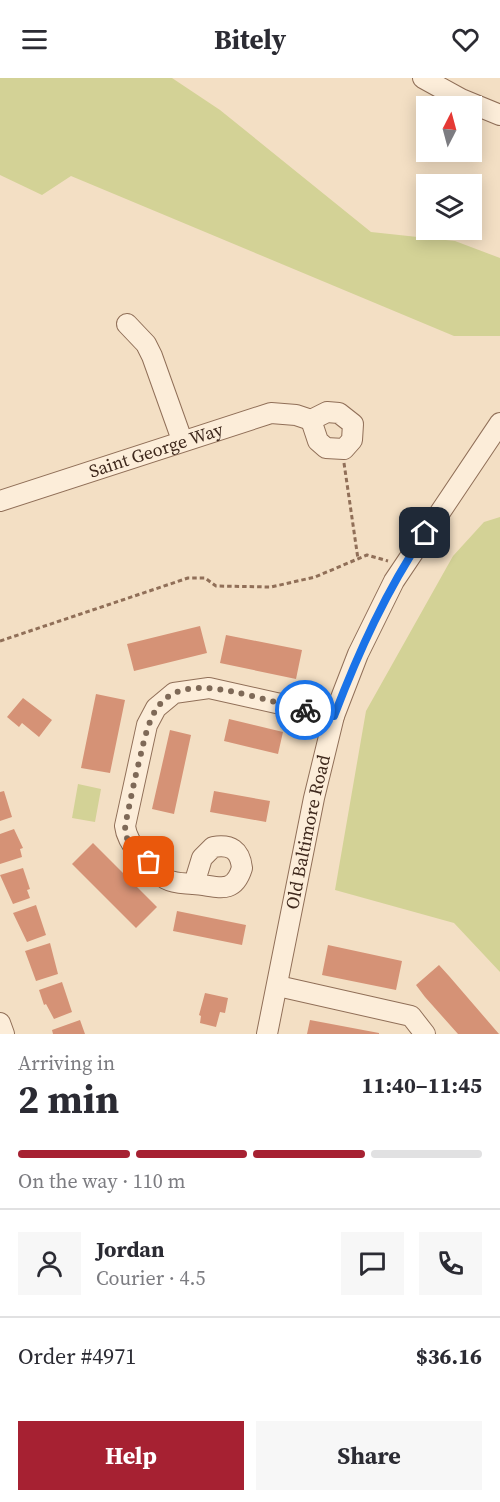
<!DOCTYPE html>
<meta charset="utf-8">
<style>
body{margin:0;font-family:"Source Serif 4",serif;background:#f7f7f7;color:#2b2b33;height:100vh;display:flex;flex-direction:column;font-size:22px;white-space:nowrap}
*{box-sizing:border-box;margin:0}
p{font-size:20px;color:#7c7c81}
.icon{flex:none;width:33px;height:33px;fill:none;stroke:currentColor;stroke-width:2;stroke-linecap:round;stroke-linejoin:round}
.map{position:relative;height:956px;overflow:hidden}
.panel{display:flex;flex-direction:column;background:#fff;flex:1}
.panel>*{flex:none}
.needle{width:39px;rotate:6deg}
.tools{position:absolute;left:416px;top:18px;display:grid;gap:12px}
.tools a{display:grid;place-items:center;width:66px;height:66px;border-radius:0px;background:#fff;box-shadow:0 3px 15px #0003;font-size:30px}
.pin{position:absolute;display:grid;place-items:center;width:51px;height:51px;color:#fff;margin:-26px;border-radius:12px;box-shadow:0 3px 9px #0006}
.courier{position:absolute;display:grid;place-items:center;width:60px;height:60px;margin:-30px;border:4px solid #1a73e8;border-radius:50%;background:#fff;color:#222;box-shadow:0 2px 8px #0007}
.head em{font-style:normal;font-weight:700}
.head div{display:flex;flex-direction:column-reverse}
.head{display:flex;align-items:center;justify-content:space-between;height:102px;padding:0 18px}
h1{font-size:39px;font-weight:700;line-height:45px}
.bar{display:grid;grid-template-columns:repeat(4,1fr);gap:9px 6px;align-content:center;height:72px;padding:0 18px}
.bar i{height:8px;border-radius:4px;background:#e1e1e2}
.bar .active{background:#a62132}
.bar p{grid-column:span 4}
.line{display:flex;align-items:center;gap:15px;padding:0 18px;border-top:2px solid #e1e1e2}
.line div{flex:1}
.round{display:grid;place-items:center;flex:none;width:63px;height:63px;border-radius:0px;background:#f7f7f7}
.button{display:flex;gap:12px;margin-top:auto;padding:12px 18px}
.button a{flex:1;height:69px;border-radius:0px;background:#a62132;color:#fff;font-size:24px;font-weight:700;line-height:69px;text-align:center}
.button a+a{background:#f7f7f7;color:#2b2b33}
header{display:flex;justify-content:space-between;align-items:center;height:78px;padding:0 18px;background:#fff;font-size:27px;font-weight:700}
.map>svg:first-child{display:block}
.green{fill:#d3d296}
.building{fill:#d59276}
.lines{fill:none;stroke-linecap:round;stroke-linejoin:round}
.minor-casing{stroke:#906f58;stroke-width:22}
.path{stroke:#906f58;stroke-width:3;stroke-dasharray:4.5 3;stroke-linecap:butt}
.minor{stroke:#fcedd9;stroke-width:20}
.done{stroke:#7e6957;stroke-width:6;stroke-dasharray:0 10.8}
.route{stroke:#1a73e8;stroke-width:8}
.labels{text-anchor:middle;stroke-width:4.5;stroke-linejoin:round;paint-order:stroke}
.street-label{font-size:18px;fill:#3f291d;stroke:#f9ead5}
</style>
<header><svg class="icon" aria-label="menu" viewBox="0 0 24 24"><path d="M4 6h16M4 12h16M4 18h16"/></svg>Bitely<svg class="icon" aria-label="heart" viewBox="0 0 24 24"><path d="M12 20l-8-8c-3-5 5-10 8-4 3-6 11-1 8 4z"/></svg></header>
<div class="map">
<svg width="500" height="956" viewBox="0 0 500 956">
<rect width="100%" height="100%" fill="#f3dfc4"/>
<path class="green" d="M0 0H172L220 32 371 154 455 163 500 180V258H454L71 98 42 117 0 97Z
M500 439V894L454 845 335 812 366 633 453 478 484 444Z
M78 706 101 711 95 744 72 740Z"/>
<path class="building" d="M200 548 207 575 134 593 127 566Z
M226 557 302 572 296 601 220 585Z
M96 616 125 622 110 695 81 690Z
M23 620 52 642 39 659 22 645 19 649 7 639Z
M229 641 283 654 278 676 224 663Z
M170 652 191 657 174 736 152 731Z
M4 713 12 739 0 743V714Z
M214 713 270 723 266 744 210 734Z
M14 751 23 770 20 771 22 779 0 786V756Z
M93 765 157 829 136 850 72 786Z
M23 790 30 811 27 812 30 820 13 826 0 797Z
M36 827 46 857 27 864 13 835Z
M177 833 246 847 242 867 173 853Z
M50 865 58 896 36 903 25 873Z
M328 867 402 883 396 912 322 897Z
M439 887 449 898 499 956H458L425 919 416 907Z
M62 904 72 934 54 941 46 926 44 927 39 912Z
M205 915 228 920 225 935 220 934 216 949 200 945 201 938 199 937Z
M80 942 85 956H53L52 952Z
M310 942 379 955V956H307Z"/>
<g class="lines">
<defs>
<g id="minor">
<path d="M423 0 461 21 500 37"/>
<path d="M127 246 146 266 152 278 182 362"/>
<path d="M327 334 339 335 353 346 352 362 344 371 326 370 318 363 311 342Z"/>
<path id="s1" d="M0 423 271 335 296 337 311 342"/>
<path d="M194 806 202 780 213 769C231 766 240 772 242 790 233 819 216 807 193 806 184 805 175 806 166 801 150 790 127 767 125 748L147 647 156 630 174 615 209 610 334 638"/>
<path d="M278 908 411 938 425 956"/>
<path d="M0 945 4 956"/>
<path id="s2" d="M267 956 314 720 334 638 358 576 394 503 500 345"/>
</g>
</defs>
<use href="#minor" class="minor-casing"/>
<path class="path" d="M344 385 358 481
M0 563 188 500H205L216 508 271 509 315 499 367 477 388 483"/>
<use href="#minor" class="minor"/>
</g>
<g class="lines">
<path class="done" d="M149 784 126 759 125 748C130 725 134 703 140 680 149 640 156 608 206 610 234 611 276 625 305 632"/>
<path class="route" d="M305 632 334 638C359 573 386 513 425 455"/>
</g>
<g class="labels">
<g class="street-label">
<text dy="6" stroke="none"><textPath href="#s1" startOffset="164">Saint George Way</textPath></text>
<text dy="6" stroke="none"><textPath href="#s2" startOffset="206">Old Baltimore Road</textPath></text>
</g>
</g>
</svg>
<div class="tools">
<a><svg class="needle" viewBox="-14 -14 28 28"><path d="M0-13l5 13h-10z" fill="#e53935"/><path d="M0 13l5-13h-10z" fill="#7c7c81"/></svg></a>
<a><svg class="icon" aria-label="layers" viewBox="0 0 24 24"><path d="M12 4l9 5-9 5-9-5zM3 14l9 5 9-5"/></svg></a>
</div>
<div class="pin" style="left:149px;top:784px;background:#ea580c"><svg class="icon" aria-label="bag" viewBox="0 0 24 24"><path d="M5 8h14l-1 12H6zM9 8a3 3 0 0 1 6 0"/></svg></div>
<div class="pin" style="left:425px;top:455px;background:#1f2937"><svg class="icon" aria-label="home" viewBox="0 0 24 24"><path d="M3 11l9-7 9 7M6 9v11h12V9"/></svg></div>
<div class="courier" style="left:305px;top:632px"><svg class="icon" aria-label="bike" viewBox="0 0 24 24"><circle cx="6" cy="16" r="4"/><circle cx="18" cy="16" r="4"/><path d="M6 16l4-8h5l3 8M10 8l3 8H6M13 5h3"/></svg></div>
</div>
<section class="panel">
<div class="head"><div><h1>2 min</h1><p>Arriving in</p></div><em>11:40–11:45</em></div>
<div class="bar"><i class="active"></i><i class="active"></i><i class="active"></i><i></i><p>On the way · 110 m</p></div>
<div class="line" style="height:108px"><a class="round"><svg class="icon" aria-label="person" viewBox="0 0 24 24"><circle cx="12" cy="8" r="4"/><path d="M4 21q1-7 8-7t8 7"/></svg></a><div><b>Jordan</b><p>Courier · 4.5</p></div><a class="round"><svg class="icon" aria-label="chat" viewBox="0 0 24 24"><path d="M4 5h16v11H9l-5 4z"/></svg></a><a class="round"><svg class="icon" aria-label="phone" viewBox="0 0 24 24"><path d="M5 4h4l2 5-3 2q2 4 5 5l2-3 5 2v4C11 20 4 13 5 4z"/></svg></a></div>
<div class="line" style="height:78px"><div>Order #4971</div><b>$36.16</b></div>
<div class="button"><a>Help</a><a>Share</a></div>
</section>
